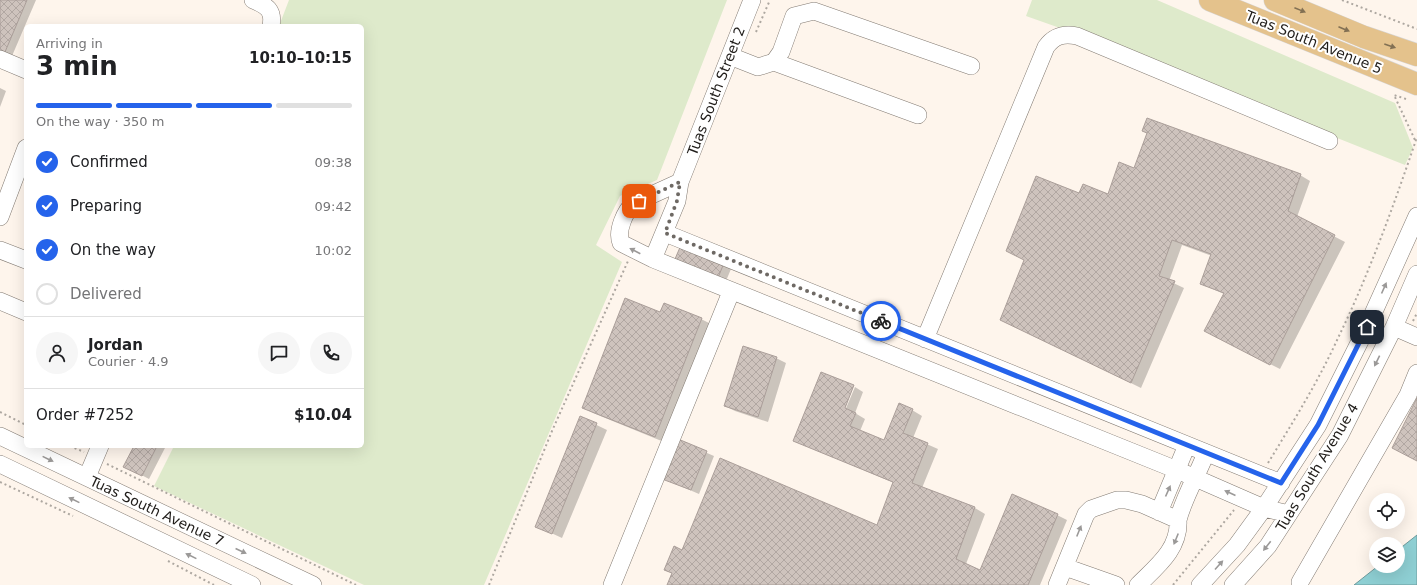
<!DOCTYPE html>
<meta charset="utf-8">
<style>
body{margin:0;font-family:"DejaVu Sans",sans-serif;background:#f6f6f6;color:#202124;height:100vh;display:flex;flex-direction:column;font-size:15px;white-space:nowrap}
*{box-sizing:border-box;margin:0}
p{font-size:13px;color:#757577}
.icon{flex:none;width:22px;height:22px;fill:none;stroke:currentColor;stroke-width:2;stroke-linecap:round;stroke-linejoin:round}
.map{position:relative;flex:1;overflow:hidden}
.sheet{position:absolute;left:24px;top:24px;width:340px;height:424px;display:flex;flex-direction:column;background:#fff;border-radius:6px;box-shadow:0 4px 16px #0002}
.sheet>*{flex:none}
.tools{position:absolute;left:1369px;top:493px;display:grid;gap:8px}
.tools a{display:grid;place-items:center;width:36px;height:36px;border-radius:50%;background:#fff;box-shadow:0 4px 16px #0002;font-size:20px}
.pin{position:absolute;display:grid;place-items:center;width:34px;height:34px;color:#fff;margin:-17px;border-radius:8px;box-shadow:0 2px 6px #0006}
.courier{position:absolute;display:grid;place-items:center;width:40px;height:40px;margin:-20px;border:3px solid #2563eb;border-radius:50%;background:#fff;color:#222;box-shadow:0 1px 5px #0007}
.overview em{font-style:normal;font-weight:800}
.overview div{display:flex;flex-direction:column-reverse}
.overview{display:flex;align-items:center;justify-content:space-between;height:68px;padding:0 12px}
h1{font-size:26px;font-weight:800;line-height:30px}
.bar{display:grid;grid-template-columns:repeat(4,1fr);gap:6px 4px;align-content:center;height:48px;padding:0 12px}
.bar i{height:5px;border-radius:3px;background:#e0e0e0}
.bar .current{background:#2563eb}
.bar p{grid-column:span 4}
.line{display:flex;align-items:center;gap:10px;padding:0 12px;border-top:1px solid #e0e0e0}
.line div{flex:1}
.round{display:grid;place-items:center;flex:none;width:42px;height:42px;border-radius:21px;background:#f6f6f6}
ol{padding:0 12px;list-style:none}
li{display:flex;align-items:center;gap:12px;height:44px}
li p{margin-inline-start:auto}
li .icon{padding:4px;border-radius:50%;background:#2563eb;color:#fff;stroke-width:4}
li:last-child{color:#757577}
li i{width:22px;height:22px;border:2px solid #e0e0e0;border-radius:50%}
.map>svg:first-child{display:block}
.green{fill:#deeacb}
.water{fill:#8ecfd3;stroke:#6d9a9c}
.shadow{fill:#0003}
.building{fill:url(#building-cross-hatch);stroke:#aa9e99}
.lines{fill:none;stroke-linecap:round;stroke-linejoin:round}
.minor-casing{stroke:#837b73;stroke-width:18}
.major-casing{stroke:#d7d6d6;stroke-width:23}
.path{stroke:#ada7a0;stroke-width:2;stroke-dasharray:2 3;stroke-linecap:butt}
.minor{stroke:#fff;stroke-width:17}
.major{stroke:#e4c28c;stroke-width:22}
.oneway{fill:#827053}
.oneway2{fill:#9b9998}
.done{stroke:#6e6964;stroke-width:4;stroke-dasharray:0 7.2}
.route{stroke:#2563eb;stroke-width:5}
.labels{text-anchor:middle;stroke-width:4;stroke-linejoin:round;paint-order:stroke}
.street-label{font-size:14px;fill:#201d1a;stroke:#fff}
</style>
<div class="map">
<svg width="1417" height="585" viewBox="0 0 1417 585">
<defs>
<pattern id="building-cross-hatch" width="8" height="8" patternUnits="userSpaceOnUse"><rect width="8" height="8" fill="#cec3bd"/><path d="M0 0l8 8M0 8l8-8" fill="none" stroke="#b1a7a2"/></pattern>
</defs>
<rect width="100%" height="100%" fill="#fef5ec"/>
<path class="green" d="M289 0H727L657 180 620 196 596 245 622 262 484 585H364L154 486 174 446H362V26H279Z
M1032 0H1157L1395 103 1413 148 1405 165 1074 33 1026 16Z"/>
<path class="water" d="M1417 535V585H1354L1378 566H1398V550Z"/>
<path class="shadow" d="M0 0H36L12 56 0 50Z
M0 88 6 91 0 107Z
M1135 169 1300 175 1310 181 1297 217 1345 242 1280 369 1215 336 1224 294 1201 284 1212 256 1182 245 1169 281 1184 288 1141 388 1002 320 1025 260 1080 194 1108 195Z
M724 264 731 269 723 288 681 270Z
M661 313 701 319 711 324 664 442 593 413 583 407Z
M776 358 786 363 768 422 735 411 725 406Z
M855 387 863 392 855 413 865 419 860 431 885 441 912 410 922 416 913 438 938 449 922 488 975 508 985 514 966 564 981 571 1057 515 1067 520 1040 585H668L673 574 665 570 878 527 894 483 795 441 842 412 844 413Z
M580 417 607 430 562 538 536 526Z
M679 441 714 456 699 494 671 482Z
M135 446H166L149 479 132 470Z"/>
<path class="building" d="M0 0H27L5 52 0 50Z
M1147 118 1301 174 1288 211 1335 235 1270 365 1204 331 1224 293 1200 284 1211 254 1172 240 1159 276 1175 281 1131 383 1000 320 1024 260 1006 251 1036 176 1079 193 1083 184 1108 194 1119 162 1134 168 1147 133 1142 131Z
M681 245 724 263 715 285 672 266Z
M625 298 660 312 664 303 702 318 655 437 582 408Z
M743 346 777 357 758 417 724 406Z
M821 372 854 385 845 408 856 413 850 426 884 440 899 403 913 409 903 433 928 443 912 483 975 507 956 559 980 570 1012 494 1058 514 1028 585H667L672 573 664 570 674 546 682 550 720 458 877 525 893 482 793 441Z
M1417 398V461L1392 448Z
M580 416 597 423 552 534 535 527Z
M678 439 707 451 691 490 662 479Z
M134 446H157L142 476 123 467Z"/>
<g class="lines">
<defs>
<path id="minor" d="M253 0C267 6 274 10 271 26
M730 56 758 67 774 62 781 52 794 16 814 11 971 66
M0 59 26 70
M774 62 918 115
M680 182 634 203C625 211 616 231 621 243L653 259 677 201 680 182 752 0
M0 217 26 148
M665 233 1281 483
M0 250 26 260
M653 259 1177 470 1264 508 1289 514
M0 301 26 312
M1394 327 1417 337
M925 339 1046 47C1054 36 1063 33 1077 36L1329 141
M0 436 313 585
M0 464 252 585
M87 477 100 446
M1159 512 1187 445
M1178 520C1184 497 1197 476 1206 453
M1065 567 1116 585
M1300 582 1408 395 1417 373
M612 585 731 292
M1057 585 1086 514 1091 509 1117 500H1126L1142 504 1178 520C1180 549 1156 567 1138 585
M1200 585 1237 545 1264 508 1318 425 1367 327 1417 216
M1233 585 1268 546 1340 435 1394 327 1417 274"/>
<path id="major" d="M1210 0 1417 84
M1275 0 1364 37 1417 55"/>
</defs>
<use href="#minor" class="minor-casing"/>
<use href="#major" class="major-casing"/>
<path class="path" d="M1342 0 1417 29
M756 32 770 0
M1406 99 1394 95 1415 140
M1413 321 1417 313
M0 412 26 425
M70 446 84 452
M1268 463C1293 422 1318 382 1338 338 1369 274 1394 205 1417 137
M107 464 356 585
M0 482 73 516
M168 561 214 585
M489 585 552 431 628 261
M1173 585 1234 510"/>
<use href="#minor" class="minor"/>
<use href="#major" class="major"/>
</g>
<defs><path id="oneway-solid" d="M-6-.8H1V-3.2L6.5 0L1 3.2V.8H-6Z"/></defs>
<g class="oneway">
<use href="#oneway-solid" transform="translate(1300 10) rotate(22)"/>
<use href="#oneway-solid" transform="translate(1344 29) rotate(23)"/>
<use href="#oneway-solid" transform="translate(1390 46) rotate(19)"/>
</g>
<g class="oneway2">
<use href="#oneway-solid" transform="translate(635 251) rotate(-153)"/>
<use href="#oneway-solid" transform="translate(1384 288) rotate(-66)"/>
<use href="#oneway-solid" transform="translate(1377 361) rotate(116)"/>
<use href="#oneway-solid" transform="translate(48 459) rotate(26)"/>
<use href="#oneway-solid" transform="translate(1168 491) rotate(-66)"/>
<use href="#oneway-solid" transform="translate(1230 493) rotate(-156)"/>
<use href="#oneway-solid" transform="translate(74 500) rotate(-154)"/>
<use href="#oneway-solid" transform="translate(1079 531) rotate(-68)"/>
<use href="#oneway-solid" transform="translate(1176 539) rotate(112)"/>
<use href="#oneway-solid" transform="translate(1267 546) rotate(128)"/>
<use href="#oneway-solid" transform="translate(241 551) rotate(25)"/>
<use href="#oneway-solid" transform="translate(191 556) rotate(-154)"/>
<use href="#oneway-solid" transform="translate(1219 565) rotate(-48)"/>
</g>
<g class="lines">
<path class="done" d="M639 201 680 182 677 201 665 233 881 321"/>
<path class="route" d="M881 321 1281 483 1318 425 1367 327"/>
</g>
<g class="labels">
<g class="street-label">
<text transform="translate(1314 42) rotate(22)" y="5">Tuas South Avenue 5</text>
<text transform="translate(716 91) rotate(-69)" y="5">Tuas South Street 2</text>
<text transform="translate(1317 467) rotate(-59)" y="5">Tuas South Avenue 4</text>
<text transform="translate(157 511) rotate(25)" y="5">Tuas South Avenue 7</text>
</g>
</g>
</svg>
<div class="tools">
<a><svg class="icon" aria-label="locate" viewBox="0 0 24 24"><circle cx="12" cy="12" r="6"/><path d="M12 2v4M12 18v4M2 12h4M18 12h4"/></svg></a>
<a><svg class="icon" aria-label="layers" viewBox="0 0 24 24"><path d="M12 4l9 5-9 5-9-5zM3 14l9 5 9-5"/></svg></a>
</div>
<div class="pin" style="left:639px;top:201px;background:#ea580c"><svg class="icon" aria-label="bag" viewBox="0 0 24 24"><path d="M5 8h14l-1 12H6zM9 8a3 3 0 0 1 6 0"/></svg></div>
<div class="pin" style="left:1367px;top:327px;background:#1f2937"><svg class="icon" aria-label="home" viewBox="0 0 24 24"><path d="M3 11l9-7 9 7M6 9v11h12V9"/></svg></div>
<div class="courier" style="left:881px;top:321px"><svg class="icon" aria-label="bike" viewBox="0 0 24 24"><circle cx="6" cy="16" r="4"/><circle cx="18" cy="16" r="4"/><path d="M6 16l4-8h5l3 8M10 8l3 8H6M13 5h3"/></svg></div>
<section class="sheet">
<div class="overview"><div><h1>3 min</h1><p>Arriving in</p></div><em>10:10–10:15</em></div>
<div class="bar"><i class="current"></i><i class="current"></i><i class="current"></i><i></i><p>On the way · 350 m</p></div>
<ol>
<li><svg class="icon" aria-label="check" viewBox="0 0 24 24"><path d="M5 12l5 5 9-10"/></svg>Confirmed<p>09:38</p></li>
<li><svg class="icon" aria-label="check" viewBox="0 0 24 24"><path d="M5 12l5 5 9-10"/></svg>Preparing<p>09:42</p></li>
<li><svg class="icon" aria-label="check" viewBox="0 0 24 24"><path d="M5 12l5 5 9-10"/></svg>On the way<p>10:02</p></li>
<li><i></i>Delivered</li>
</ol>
<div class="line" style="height:72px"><a class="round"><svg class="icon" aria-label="person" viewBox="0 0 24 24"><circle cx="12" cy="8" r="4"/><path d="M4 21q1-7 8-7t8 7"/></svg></a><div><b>Jordan</b><p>Courier · 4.9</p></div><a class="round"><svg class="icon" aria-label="chat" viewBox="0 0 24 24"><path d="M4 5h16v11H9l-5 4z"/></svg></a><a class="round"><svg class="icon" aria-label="phone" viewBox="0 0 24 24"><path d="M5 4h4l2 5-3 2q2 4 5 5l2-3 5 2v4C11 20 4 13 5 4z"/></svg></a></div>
<div class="line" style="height:52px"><div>Order #7252</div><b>$10.04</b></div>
</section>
</div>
